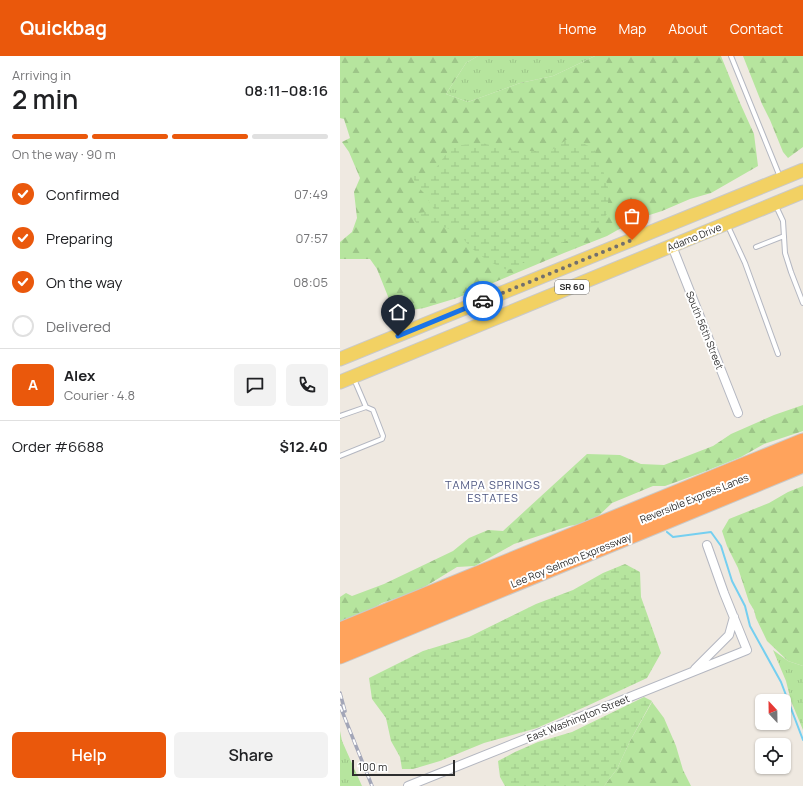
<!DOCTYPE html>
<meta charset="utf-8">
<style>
body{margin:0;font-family:Manrope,sans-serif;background:#f2f2f2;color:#202124;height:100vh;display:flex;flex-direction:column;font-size:15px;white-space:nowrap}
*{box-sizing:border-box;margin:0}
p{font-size:13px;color:#757577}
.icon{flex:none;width:22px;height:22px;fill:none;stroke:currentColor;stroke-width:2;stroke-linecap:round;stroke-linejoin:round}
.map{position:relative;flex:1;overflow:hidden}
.details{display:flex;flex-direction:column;background:#fff;width:340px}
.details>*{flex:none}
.needle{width:26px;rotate:338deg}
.tools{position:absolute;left:415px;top:638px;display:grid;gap:8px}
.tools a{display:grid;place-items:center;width:36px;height:36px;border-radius:6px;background:#fff;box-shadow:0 1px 3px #0004;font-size:20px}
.scale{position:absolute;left:12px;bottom:10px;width:103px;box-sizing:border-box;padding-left:4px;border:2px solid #2e2e2e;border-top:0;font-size:11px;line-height:14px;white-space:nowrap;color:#2e2e2e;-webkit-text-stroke:3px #fff;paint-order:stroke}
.pin{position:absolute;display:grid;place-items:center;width:34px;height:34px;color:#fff;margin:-41px -17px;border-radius:50% 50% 50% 0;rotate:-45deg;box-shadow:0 0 4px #0007}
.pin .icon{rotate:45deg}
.courier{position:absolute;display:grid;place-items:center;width:40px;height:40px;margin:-20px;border:3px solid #1a73e8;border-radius:50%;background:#fff;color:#222;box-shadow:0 1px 5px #0007}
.overview em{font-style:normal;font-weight:600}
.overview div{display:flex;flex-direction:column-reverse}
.overview{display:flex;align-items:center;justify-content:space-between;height:68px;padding:0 12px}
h1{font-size:26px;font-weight:600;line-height:30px}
.bar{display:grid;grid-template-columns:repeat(4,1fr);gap:6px 4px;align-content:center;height:48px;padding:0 12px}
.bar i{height:5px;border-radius:3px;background:#e0e0e0}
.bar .on{background:#ea580c}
.bar p{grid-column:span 4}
.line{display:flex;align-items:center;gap:10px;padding:0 12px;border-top:1px solid #e0e0e0}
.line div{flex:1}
.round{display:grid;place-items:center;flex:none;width:42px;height:42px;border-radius:6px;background:#f2f2f2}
ol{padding:0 12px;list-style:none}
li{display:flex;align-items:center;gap:12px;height:44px}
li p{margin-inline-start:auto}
li .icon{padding:4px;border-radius:50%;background:#ea580c;color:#fff;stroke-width:4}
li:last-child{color:#757577}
li i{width:22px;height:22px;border:2px solid #e0e0e0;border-radius:50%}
.button{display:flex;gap:8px;margin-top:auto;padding:8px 12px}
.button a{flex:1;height:46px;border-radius:6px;background:#ea580c;color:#fff;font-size:16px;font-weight:600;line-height:46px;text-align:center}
.button a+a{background:#f2f2f2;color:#202124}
header{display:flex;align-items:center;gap:24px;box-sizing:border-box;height:56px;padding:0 20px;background:#ea580c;color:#fff}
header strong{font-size:19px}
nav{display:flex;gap:22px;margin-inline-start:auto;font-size:14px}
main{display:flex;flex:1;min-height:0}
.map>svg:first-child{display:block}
.grass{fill:url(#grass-tufts)}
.forest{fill:url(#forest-firs)}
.wetland{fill:url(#wetland-marsh)}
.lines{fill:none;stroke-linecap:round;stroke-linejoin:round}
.stream{stroke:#75cff0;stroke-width:2}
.lane-casing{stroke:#b4b7c1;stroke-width:6}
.street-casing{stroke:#b4b7c1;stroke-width:10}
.primary-casing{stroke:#c9c9c9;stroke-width:15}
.highway-casing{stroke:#c9c9c9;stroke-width:17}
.lane{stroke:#fff;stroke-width:4}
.street{stroke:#fff;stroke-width:8}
.primary{stroke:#f2d163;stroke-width:13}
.highway{stroke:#ffa35c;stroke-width:15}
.rail-casing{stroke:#a3a6b8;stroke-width:3.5}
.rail{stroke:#fff;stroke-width:2;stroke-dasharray:6;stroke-linecap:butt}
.done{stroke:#726f6d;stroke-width:4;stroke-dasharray:0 7.2}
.route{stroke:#1a73e8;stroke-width:5}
.labels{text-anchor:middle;stroke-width:4;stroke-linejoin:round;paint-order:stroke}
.shield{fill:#fff;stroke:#6d6d6d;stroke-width:1}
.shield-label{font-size:9px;font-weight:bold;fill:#2e2e2e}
.street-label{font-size:10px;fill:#2e2e2e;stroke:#fff}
.neighbourhood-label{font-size:11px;letter-spacing:1px;fill:#4d5680;stroke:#fff}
</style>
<header>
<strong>Quickbag</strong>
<nav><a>Home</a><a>Map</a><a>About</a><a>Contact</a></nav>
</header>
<main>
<section class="details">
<div class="overview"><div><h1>2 min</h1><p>Arriving in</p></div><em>08:11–08:16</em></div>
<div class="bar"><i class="on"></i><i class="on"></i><i class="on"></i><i></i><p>On the way · 90 m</p></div>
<ol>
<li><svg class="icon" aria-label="check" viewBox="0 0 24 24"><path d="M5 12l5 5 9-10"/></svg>Confirmed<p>07:49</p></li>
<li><svg class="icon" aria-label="check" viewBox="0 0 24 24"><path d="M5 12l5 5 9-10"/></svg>Preparing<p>07:57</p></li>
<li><svg class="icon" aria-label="check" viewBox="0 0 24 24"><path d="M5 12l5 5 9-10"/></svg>On the way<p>08:05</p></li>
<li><i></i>Delivered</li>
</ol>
<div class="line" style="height:72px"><b class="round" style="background:#ea580c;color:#fff">A</b><div><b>Alex</b><p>Courier · 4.8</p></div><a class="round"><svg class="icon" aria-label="chat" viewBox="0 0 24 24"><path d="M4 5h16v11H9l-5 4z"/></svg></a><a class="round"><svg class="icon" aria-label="phone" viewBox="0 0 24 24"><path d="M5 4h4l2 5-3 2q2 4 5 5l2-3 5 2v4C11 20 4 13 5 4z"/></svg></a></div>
<div class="line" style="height:52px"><div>Order #6688</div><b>$12.40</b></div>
<div class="button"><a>Help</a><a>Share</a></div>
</section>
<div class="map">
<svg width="463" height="730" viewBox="0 0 463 730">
<defs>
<pattern id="grass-tufts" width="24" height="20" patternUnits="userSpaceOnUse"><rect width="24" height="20" fill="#b6e59e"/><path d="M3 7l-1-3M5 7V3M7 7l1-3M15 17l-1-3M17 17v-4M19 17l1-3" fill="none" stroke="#9dc588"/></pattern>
<pattern id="forest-firs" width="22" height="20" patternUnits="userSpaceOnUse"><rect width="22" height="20" fill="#b6e59e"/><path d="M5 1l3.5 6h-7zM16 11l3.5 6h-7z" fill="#9dc588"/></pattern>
<pattern id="wetland-marsh" width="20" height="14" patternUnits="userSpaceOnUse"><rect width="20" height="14" fill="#b6e59e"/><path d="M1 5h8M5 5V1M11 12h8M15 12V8" fill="none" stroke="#9dc588"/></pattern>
</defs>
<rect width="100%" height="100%" fill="#efe9e1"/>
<path class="grass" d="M138 0H255L213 20 180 27 128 46 106 38 126 7Z
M433 594 448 605 463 610V674L451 645 446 625Z
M0 675 2 685 22 730H0Z"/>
<path class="forest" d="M0 0H138L126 7 106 38 128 46 180 27 213 20 255 0H381L400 47 414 78 418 110 371 137 350 143 322 155 297 163 267 180 224 197 117 242 84 252 72 254 59 251 49 243 37 213 30 203H0V186L12 176 17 162 14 136 20 122 9 96 2 86 10 82 4 63 0 62Z
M403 0H463V91L448 102 443 96 430 64 422 48Z
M463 349V375L424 388 401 401 361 417 325 430H313L272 447 252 466 229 470 174 488 135 510 117 511 78 535 42 547 27 556 0 566V541L6 537 12 540 44 528 113 495 129 482 148 474 163 475 247 398 280 399 301 408 324 409 373 390 391 378 434 359Z
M463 430V610L448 605 427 585 416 562 414 554 409 546 398 512 387 490 382 475 389 463 429 447 448 436Z
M312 646 324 662 336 690 343 714 351 730H264L277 713 290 685Z"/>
<path class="wetland" d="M229 82 240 86 253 92 261 107 269 135 267 158 250 179 234 182 214 190 190 201 177 211 167 214 148 205 130 191 117 175 96 169 77 168 70 158 95 155 84 137 75 128 73 118 87 124 112 90 142 87 174 95H210Z
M285 508 300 516 301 541 321 597 307 622 247 650 197 672 144 687 100 705 73 713H62L60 701 51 685 46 662 32 643 29 622 83 595 129 581 196 548 233 534 263 517Z
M304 641 312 645 290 685 277 713 264 730H165L160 721 158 705 175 696 198 686 232 676Z"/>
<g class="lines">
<path class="stream" d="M327 476 333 481 371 476 381 490 392 525 405 550 410 570 441 626 463 684"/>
<defs>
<path id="lane" d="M391 0 440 121
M436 150 443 165 445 197 451 216 463 247
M387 168 405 207 438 298
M416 191 444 180
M14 323 26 351
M0 360 26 351 33 354 43 380 42 383 0 400"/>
<path id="street" d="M332 190 398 357
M355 613 389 579 394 561
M68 730 407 594 384 537 367 489"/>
<path id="primary" d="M0 303 463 114
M0 326 463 136"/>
<path id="highway" d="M0 574 463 385
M0 587 463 398
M0 600 463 409"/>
</defs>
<use href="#lane" class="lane-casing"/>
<use href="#street" class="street-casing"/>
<use href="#primary" class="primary-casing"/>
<use href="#highway" class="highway-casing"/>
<use href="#lane" class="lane"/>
<use href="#street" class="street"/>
<use href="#primary" class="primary"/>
<use href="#highway" class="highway"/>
<defs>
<path id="rail" d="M0 637 5 655
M0 650 32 730"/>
</defs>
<use href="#rail" class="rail-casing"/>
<use href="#rail" class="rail"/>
</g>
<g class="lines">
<path class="done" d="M143 245 292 184"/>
<path class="route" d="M58 280 143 245"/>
</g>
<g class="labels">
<rect class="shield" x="215" y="224" width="34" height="14" rx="3"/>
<g class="shield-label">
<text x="232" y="234">SR 60</text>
</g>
<g class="street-label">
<text transform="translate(354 181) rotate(-22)" y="4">Adamo Drive</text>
<text transform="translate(365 274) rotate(68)" y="4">South 56th Street</text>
<text transform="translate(354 442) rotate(-22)" y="4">Reversible Express Lanes</text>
<text transform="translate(231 504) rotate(-22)" y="4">Lee Roy Selmon Expressway</text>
<text transform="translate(238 662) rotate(-22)" y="4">East Washington Street</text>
</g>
<g class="neighbourhood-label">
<text x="153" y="433">TAMPA SPRINGS<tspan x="153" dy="13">ESTATES</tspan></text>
</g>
</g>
</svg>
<div class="tools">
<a><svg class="needle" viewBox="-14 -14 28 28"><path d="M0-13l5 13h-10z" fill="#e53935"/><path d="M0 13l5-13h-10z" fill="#757577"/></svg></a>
<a><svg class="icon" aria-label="locate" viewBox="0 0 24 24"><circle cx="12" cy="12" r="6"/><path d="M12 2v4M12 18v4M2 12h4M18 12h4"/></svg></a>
</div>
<div class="scale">100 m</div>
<div class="pin" style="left:292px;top:184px;background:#ea580c"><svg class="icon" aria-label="bag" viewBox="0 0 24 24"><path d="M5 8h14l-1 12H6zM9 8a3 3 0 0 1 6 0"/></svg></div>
<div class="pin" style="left:58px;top:280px;background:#1f2937"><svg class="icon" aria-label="home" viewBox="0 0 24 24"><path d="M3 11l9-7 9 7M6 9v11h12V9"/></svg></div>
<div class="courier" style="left:143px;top:245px"><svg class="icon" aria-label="car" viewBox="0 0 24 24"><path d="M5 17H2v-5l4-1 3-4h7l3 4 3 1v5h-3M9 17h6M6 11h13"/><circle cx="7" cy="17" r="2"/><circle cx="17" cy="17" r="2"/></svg></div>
</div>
</main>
